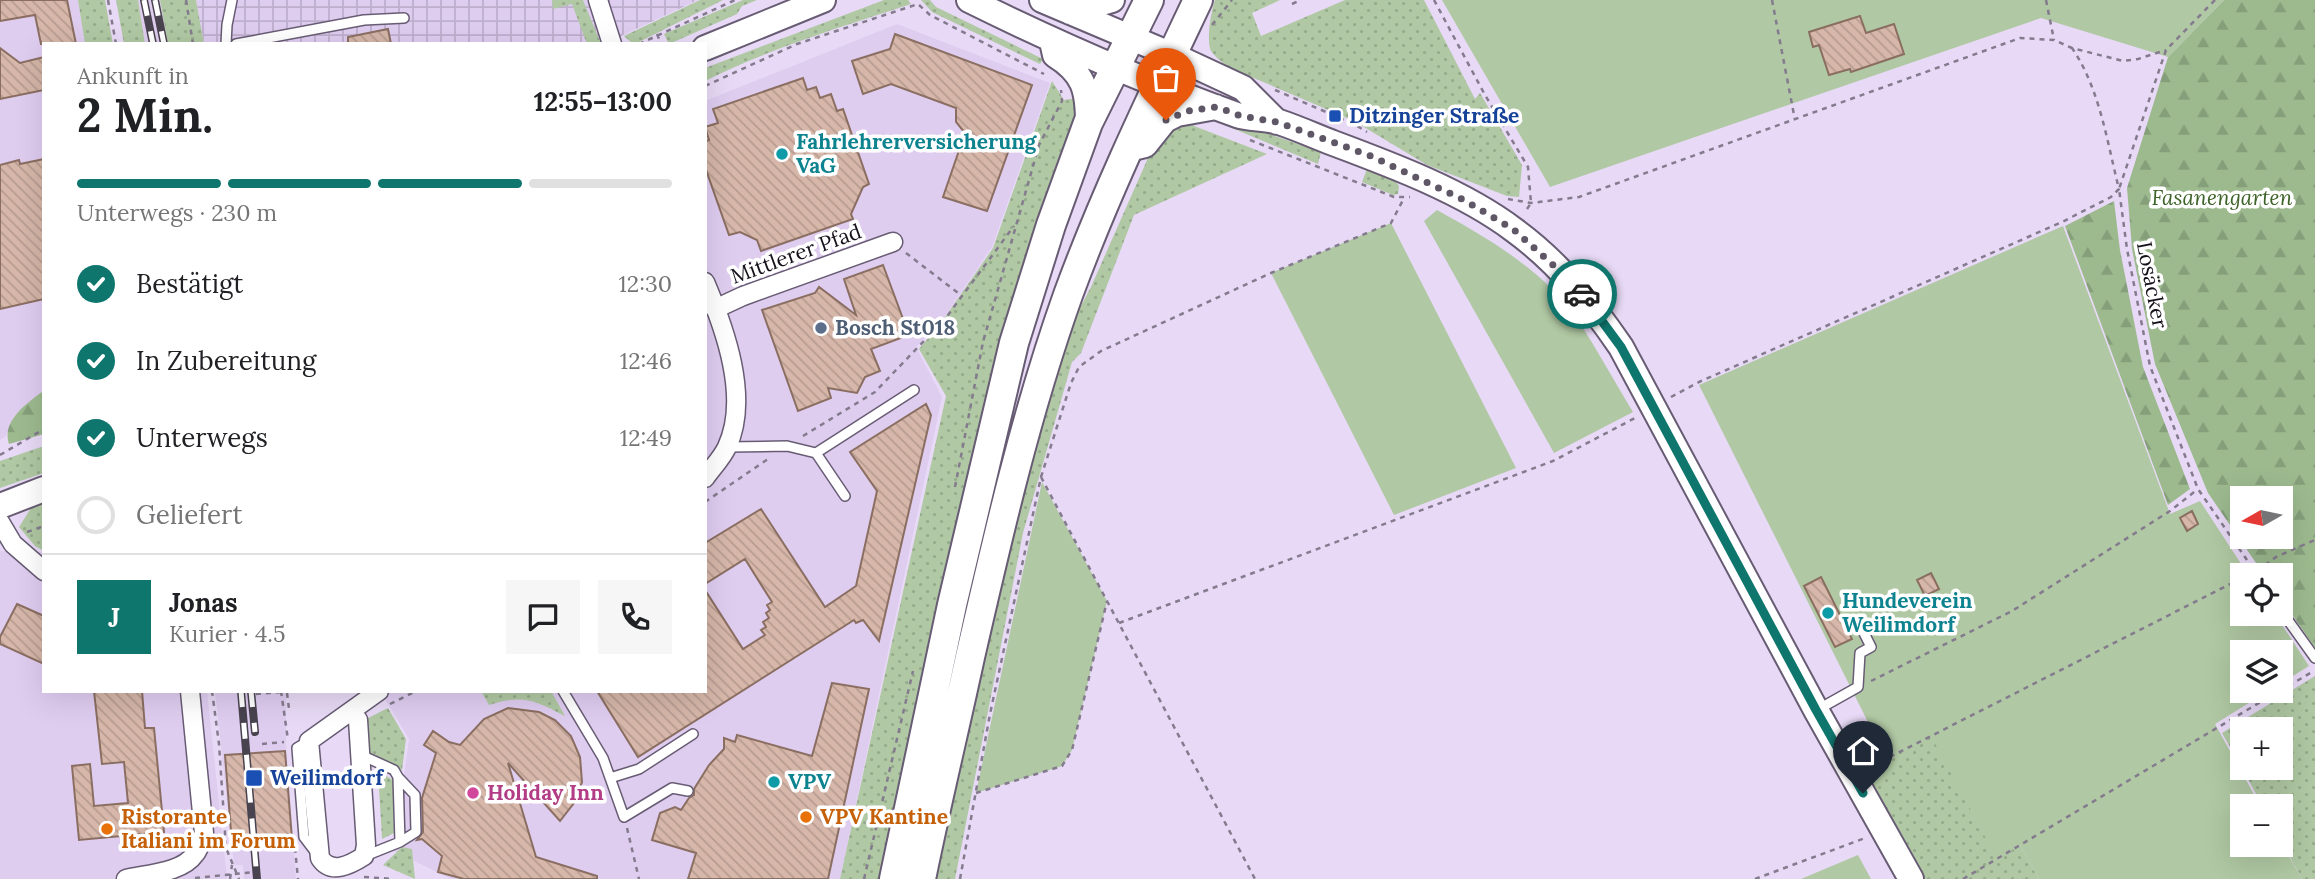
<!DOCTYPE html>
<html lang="de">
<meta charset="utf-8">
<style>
body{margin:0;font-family:Lora,serif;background:#f6f6f6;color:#202124;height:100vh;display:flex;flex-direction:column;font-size:26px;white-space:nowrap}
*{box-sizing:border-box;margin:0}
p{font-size:23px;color:#757577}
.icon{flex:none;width:38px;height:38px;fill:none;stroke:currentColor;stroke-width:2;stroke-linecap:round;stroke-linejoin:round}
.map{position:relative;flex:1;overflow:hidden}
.panel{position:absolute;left:42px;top:42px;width:665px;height:651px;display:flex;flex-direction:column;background:#fff;border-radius:0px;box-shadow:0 7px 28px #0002}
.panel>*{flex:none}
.needle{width:46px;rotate:261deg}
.tools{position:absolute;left:2230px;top:486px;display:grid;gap:14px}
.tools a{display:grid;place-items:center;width:63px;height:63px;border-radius:0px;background:#fff;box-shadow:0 7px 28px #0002;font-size:35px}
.pin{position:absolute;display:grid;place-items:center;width:60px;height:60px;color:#fff;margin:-72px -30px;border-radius:50% 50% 50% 0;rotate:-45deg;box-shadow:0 0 7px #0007}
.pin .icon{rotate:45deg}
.courier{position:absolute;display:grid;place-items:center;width:70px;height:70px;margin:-35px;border:5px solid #0f766e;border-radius:50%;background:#fff;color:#222;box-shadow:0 2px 9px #0007}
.head em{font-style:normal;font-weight:700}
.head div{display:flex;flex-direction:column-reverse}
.head{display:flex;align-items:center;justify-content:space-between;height:119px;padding:0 35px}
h1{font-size:46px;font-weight:700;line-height:52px}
.bar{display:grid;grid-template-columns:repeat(4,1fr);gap:10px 7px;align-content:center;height:84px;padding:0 35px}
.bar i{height:9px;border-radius:5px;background:#e0e0e0}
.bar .active{background:#0f766e}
.bar p{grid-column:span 4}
.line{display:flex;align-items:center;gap:18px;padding:0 35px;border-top:2px solid #e0e0e0}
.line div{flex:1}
.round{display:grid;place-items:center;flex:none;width:74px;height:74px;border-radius:0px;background:#f6f6f6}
ol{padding:0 35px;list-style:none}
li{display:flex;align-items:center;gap:21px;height:77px}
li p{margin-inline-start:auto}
li .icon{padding:7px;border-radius:50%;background:#0f766e;color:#fff;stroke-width:4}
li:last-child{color:#757577}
li i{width:38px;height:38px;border:4px solid #e0e0e0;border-radius:50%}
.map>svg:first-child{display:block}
.built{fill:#dfcdf0}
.industrial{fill:url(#industrial-grid)}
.grass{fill:url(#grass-dots)}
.forest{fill:url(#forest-firs);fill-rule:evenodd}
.green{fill:#b0c8a3}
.building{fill:url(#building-back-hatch);stroke:#8a6e61;stroke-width:2}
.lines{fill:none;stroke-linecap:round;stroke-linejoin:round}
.lane-casing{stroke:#685c74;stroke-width:12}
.street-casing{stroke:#685c74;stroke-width:21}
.secondary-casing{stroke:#685c74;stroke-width:28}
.primary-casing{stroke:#685c74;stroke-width:32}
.path{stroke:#847b8e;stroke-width:2.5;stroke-dasharray:5 5;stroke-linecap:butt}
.lane{stroke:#fff;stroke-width:9}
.street{stroke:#fff;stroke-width:18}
.secondary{stroke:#fff;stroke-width:24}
.primary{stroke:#fff;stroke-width:28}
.rail-casing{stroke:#49424f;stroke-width:8}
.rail{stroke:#fff;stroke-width:5;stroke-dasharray:16;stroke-linecap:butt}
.done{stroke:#5f5766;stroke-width:7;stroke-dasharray:0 12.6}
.route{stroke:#0f766e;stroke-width:9}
.transit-dot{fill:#1a4fb4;stroke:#fff;stroke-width:2.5}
.culture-dot{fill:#0f9aa8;stroke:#fff;stroke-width:2.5}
.service-dot{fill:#5c6f8a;stroke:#fff;stroke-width:2.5}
.hotel-dot{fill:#d1479c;stroke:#fff;stroke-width:2.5}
.food-dot{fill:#e8710a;stroke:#fff;stroke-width:2.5}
.labels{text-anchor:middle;stroke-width:7;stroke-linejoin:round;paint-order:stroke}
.transit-label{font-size:21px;font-weight:bold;fill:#164399;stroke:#fff;text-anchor:start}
.culture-label{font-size:21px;font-weight:bold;fill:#0d838f;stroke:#fff;text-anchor:start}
.park-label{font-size:21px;font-style:italic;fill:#3d6227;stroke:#fff}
.street-label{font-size:21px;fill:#151019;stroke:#fff}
.service-label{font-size:21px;font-weight:bold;fill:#4e5e75;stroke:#fff;text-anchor:start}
.hotel-label{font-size:21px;font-weight:bold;fill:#b23c85;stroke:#fff;text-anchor:start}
.food-label{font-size:21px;font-weight:bold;fill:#c56008;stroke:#fff;text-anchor:start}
</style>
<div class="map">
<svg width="2315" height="879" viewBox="0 0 2315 879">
<defs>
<pattern id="industrial-grid" width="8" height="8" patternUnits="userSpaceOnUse" patternTransform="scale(1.75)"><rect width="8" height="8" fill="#dfcdf0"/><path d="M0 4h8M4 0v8" fill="none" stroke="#beafcd"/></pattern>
<pattern id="grass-dots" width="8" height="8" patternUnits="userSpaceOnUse" patternTransform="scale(1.75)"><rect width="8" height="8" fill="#b0c8a3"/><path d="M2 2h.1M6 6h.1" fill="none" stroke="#96ab8c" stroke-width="1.8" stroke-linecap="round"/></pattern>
<pattern id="forest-firs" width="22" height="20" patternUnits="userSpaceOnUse" patternTransform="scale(1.75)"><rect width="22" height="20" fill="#9dba8f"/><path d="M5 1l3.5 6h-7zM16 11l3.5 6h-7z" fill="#869f7b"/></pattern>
<pattern id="building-back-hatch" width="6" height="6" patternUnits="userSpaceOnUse" patternTransform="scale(1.75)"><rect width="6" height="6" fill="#d6b7a9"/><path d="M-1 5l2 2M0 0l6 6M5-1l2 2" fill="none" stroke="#b79c91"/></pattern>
</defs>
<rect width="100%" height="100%" fill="#e8daf6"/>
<path class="built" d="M0 0H78L85 44H44V390L14 416 6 436 0 440Z
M138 0H160L168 44H145Z
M897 24 1050 83 992 247 943 319 916 347 942 397 840 879H451L394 851 409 739 380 691H705V101Z
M0 551 44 552V691H207L227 879H0Z
M215 691H286V744L296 879H244L243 865H234Z"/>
<path class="industrial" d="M196 0H698L623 35 611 44H204Z"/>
<path class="grass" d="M78 0H105L113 44H85Z
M116 0H138L145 44H124Z
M160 0H196L204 44H168Z
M552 0H583L601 44H587L572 4 553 9Z
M700 0H723L639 42 632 43 624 36Z
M743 0H757L742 6 737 14 669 44 664 34Z
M884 0H908L911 4C841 27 771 48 705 81V68Z
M921 0H930L936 7 1043 59 1040 64 932 12Z
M1215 0H1280L1252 13 1261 36 1345 0H1424L1475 99 1480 93 1522 165 1519 197 1507 196 1427 165 1354 121 1228 67C1222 62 1215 57 1211 51 1206 41 1211 11 1215 0Z
M1052 81 1064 100 1078 98 1079 115 887 879H840L946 396 919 349 943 320 993 248Z
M1203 116 1221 117 1321 152 1318 164Z
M1190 118 1194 126 1267 154 1134 215 1081 353 1072 362 1023 533 955 879H933L1017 506 1075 317 1091 287 1152 149 1169 129Z
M1367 169 1393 178 1399 186 1398 194 1393 195 1362 182Z
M44 446V473L0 488V461Z
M44 503V551L35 546 19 527 31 508Z
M2315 676V879H2302L2280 839V807H2263L2242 768H2280V730H2242V768L2222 733Z
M481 691H551L565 716C534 700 524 694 489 705Z
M388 708 406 739 402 770 366 751 362 721Z
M1931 735 1997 858 2020 845 2039 879H1911L1853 775Z
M378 771 393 780 394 833 382 839Z
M402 847 412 849 415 879 383 865Z"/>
<path class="forest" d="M2224 0H2315V648L2280 597V576H2265L2208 493 2155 364 2132 249 2127 188 2168 57ZM2242 499H2280V537H2242Z
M2114 201 2120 250 2143 367 2190 489 2168 505 2065 226Z
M44 390V434L9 444C1 420 28 403 44 390Z"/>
<path class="green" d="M1442 0H2224L2168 57 2041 18 1550 187Z
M1437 210C1489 239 1542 269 1577 319 1597 349 1614 381 1633 412L1554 453 1424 221Z
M1391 223 1516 468 1394 515 1271 273Z
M2063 226 2170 514 2200 501 2249 576H2242V614H2275L2309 666 2280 684V653H2242V691H2268L2215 724 2261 807H2242V845H2280V841L2302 879H2039L2020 845 1997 859 1931 736 1886 758 1699 385Z
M1042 482 1107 601 1072 750 1062 766 976 793Z
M1858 855 1871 879H1801Z"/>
<path class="building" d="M0 0H67L76 44H41L35 15 0 21Z
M1860 16 1866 33 1894 24 1904 54 1851 72 1850 69 1829 75 1819 45 1813 47 1809 32Z
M388 29 391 44H348V37Z
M895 34 1032 85 987 211 943 197 965 133 956 122V108L891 84 863 94 852 61 890 49Z
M0 48 20 63 44 57V90L0 99Z
M803 78 807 90 816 87 820 98 831 94 837 111 843 109 869 184 863 187 851 214 853 219 761 251 757 240 740 232 729 235 705 167V141L709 140 705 127 718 123 713 109Z
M44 159V299L0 309V165L19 160 20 164Z
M883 265 909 335 871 349 880 371 865 377 857 393 828 388 831 398 798 411 762 310 815 293 819 287 856 315 844 279Z
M926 404 931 415 879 641 863 620 856 623 854 620 638 757 597 691H705V590L743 649 765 635 761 630 766 627 763 622 769 618 766 613 770 610 767 605 772 602 745 559 705 584V543L761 509 825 607 856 586 877 491 850 452Z
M2192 511 2198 524 2187 531 2180 518Z
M1931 573 1939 589 1925 596 1917 580Z
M1821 577 1852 639 1835 647 1804 586Z
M17 604 44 616V664L0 644V637Z
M832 683 869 689 828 879H688L696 853 652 840 660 813 675 807 681 810 689 798 694 795V789L709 765 724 749V738L735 742 737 735 812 756Z
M94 691H142L145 728H154L164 832 79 840 72 766 90 764 94 806 128 803 124 762 102 764Z
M508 708 539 712 555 720 571 736 580 757 582 782 574 803 560 821 508 763 536 857 597 876V879H464L438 872 442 856 422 839 417 840 423 832 422 798 436 753 424 745 433 731 449 742 460 745 484 719Z
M285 751 292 839 232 844 225 755Z"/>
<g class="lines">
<defs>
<path id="lane" d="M226 44 227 25 232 0
M236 44 364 20 404 18
M727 447 787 446 816 453 914 390
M816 453 845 496
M2254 572 2257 576
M2280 609 2315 658
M563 691 603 758 624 817 672 788 688 791
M1817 710 1858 687 1860 653 1871 647 1859 623
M309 741 297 748 304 837 317 854
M361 755 394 770 398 777 400 842 365 856
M398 777 415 795 416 832 400 842
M610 778 639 769 693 734"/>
<path id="street" d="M598 0 612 44
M705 282C725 329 750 398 727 447 722 458 712 468 705 478
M715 309 743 296 893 242
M0 522 13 544 44 571
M352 712 358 720 366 845 364 856C350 865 331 875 320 858L309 741 379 691
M126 879C147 874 182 873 195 854 200 848 201 840 204 833L190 691"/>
<path id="secondary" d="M969 0C1056 43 1145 82 1237 115 1250 119 1265 118 1279 122 1297 128 1315 136 1333 143 1392 165 1464 192 1514 230 1558 262 1591 303 1621 347L1816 710 1911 879
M1042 0 1172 55 1243 88 1277 122
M1070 12 1112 0
M1053 46 1055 55C1084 73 1088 90 1088 123
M705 48 823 0
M1128 149 1145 145 1165 120 1177 114 1216 107
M0 506 44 489"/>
<path id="primary" d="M894 879 952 605 1014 343 1051 225 1088 123 1149 0
M921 879C936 805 954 731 970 657 998 535 1026 413 1068 295 1105 194 1152 97 1198 0"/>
</defs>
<use href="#lane" class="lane-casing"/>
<use href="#street" class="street-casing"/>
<use href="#secondary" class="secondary-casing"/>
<use href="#primary" class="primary-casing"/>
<path class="path" d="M108 0 116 44
M186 0 193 44
M1434 0 1485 95 1528 167 1531 203 1525 212
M1772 0 1795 120
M2046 0 2054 40
M2215 0 2166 50 2119 189 2127 249 2150 366 2198 489 2247 560
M1292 4 1301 0
M1212 25 1232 0
M657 34 661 44
M639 44 735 0
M705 86 797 44 918 4 930 15 1044 74
M1275 90 1354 124 1367 132
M1250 140 1394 197H1410
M1508 199 1531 203 1579 197 2020 38 2054 40 2072 48 2123 61 2138 59 2166 50
M906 253 962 296
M1671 397 1699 382 2062 222 2111 197 2119 189C2107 142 2100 89 2072 48
M803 436 875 392 945 319 1014 226
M0 455 44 429
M1041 477 1255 879
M955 487 983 342 1039 145 1062 101 1061 90
M705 502 768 459
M27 532 44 526
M2265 565 2276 557 2315 540
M1119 623 1553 461 1635 418
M1871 681 2012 611 2170 511 2198 489
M212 691 219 744 226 848 239 879
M281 691 288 740
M2280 691 2312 672
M287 693 289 709H292
M256 694 281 692
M390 704 416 691
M262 744 284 742
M1872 766 2242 578
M976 793 1062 766 1072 750 1107 601
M627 828 639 879
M295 848 298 879
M364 877 394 879
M195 878 254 872
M230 879 232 865
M864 879 913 671
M960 879 990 714 1041 477 1071 383 1079 367 1101 351 1271 273 1391 223 1404 198
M1755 879 1865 838
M1963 879 2279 691"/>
<use href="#lane" class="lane"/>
<use href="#street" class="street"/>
<use href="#secondary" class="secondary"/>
<use href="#primary" class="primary"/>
<defs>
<path id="rail" d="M144 0 153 44
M155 0 164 44
M241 691 257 879
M251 691 255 732"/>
</defs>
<use href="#rail" class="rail-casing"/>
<use href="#rail" class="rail"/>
</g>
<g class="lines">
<path class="done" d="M1166 120 1188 111 1217 107 1241 116 1277 122 1371 156 1464 200 1513 229 1571 281 1582 294"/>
<path class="route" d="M1582 294 1621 347 1816 710 1863 793"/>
</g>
<g class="transit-dot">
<rect x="1328" y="109" width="14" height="14" rx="3.5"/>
<rect x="245" y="769" width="18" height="18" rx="3.5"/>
</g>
<g class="culture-dot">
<circle cx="782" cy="154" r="7"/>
<circle cx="1828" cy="613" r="7"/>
<circle cx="774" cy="782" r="7"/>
</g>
<circle class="service-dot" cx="821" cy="328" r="7"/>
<circle class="hotel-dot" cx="473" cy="793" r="7"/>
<g class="food-dot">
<circle cx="806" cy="817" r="7"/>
<circle cx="107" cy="829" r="7"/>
</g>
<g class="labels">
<g class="transit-label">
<text x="1349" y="123">Ditzinger Straße</text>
<text x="270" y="785">Weilimdorf</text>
</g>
<g class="culture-label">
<text x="796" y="149">Fahrlehrerversicherung<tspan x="796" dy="24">VaG</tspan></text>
<text x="1842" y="608">Hundeverein<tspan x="1842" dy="24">Weilimdorf</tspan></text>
<text x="788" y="789">VPV</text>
</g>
<g class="park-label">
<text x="2222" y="205">Fasanengarten</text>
</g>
<g class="street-label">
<text transform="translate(796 254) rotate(-20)" y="7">Mittlerer Pfad</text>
<text transform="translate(2152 285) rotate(79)" y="7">Losäcker</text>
</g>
<g class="service-label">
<text x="835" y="335">Bosch St018</text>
</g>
<g class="hotel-label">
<text x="487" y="800">Holiday Inn</text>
</g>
<g class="food-label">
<text x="121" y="824">Ristorante<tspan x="121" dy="24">Italiani im Forum</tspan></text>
<text x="820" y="824">VPV Kantine</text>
</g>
</g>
</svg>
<div class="tools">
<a><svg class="needle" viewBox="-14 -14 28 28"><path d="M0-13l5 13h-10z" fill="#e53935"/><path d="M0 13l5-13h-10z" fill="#757577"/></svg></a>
<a><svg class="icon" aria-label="locate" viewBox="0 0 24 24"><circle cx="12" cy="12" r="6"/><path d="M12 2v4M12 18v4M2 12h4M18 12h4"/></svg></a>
<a><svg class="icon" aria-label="layers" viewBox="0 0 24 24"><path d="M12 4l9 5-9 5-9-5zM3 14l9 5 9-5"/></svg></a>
<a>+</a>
<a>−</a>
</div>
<div class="pin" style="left:1166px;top:120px;background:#ea580c"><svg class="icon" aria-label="bag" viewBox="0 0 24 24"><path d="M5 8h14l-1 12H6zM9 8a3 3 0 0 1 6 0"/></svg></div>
<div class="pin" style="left:1863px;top:793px;background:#1f2937"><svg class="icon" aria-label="home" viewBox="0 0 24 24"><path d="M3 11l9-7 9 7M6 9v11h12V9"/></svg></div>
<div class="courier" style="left:1582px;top:294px"><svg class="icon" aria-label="car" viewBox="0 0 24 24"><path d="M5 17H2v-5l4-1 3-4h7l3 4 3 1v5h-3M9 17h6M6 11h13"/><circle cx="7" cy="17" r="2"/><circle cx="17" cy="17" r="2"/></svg></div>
<section class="panel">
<div class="head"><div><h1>2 Min.</h1><p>Ankunft in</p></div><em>12:55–13:00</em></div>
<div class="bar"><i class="active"></i><i class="active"></i><i class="active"></i><i></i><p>Unterwegs · 230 m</p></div>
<ol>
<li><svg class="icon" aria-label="check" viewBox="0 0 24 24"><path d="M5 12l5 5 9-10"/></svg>Bestätigt<p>12:30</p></li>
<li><svg class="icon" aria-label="check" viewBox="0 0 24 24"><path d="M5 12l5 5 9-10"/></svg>In Zubereitung<p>12:46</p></li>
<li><svg class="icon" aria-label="check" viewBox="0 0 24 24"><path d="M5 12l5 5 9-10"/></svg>Unterwegs<p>12:49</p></li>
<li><i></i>Geliefert</li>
</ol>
<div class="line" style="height:126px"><b class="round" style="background:#0f766e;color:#fff">J</b><div><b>Jonas</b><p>Kurier · 4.5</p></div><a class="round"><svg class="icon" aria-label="chat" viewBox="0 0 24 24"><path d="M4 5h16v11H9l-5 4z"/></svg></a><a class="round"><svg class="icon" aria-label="phone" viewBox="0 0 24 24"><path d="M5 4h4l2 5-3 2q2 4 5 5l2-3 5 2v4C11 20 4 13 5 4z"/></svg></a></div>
</section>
</div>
